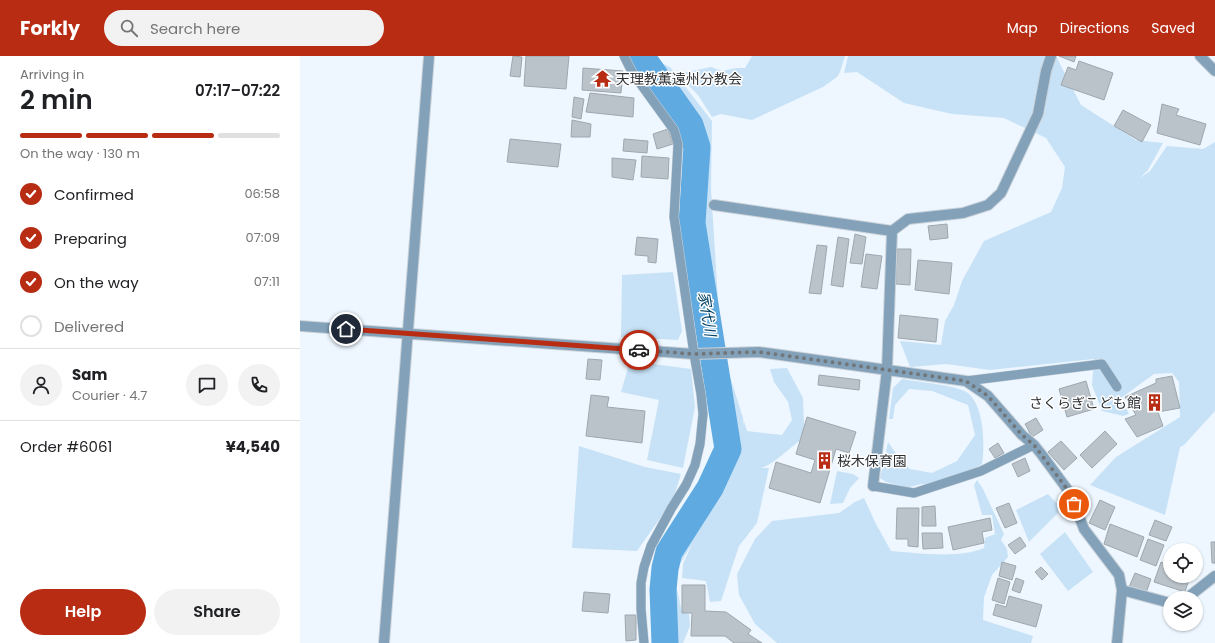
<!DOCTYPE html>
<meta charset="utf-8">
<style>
body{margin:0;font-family:Poppins,"Noto Sans JP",sans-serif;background:#f2f2f2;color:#202124;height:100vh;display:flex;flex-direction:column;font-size:15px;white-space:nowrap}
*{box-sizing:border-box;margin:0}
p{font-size:13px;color:#757577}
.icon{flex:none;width:22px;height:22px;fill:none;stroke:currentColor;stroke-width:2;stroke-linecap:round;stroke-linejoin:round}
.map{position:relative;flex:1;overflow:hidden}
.details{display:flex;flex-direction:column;background:#fff;width:300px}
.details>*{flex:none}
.tools{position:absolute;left:863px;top:487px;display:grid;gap:8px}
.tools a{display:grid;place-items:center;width:40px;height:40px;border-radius:50%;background:#fff;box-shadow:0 1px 3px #0004;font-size:20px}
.pin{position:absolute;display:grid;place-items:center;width:34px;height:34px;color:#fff;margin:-17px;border:2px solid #fff;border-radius:50%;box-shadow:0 1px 4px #0007}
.courier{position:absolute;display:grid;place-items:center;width:40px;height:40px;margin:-20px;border:3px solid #b82c14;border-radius:50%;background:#fff;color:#222;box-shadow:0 1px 5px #0007}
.headline em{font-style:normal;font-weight:600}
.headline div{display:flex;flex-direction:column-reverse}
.headline{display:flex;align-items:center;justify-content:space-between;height:68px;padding:0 20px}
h1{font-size:26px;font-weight:600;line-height:30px}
.bar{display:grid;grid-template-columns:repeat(4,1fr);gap:6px 4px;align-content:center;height:48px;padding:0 20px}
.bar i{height:5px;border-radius:3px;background:#e0e0e0}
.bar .selected{background:#b82c14}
.bar p{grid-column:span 4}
.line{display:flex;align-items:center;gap:10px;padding:0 20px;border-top:1px solid #e0e0e0}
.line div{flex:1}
.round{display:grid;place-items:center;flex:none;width:42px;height:42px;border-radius:21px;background:#f2f2f2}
ol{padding:0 20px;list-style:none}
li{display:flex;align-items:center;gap:12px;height:44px}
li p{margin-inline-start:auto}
li .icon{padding:4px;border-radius:50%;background:#b82c14;color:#fff;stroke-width:4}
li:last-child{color:#757577}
li i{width:22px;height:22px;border:2px solid #e0e0e0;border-radius:50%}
.cta{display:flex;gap:8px;margin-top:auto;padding:8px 20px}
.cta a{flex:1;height:46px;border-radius:24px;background:#b82c14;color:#fff;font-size:16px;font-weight:600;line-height:46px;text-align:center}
.cta a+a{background:#f2f2f2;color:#202124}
header{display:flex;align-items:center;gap:24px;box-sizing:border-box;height:56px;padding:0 20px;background:#b82c14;color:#fff}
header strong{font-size:19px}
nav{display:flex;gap:22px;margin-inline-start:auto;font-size:14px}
.search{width:280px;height:36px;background:#f2f2f2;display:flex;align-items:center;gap:10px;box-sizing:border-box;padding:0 14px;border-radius:22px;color:#757577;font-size:15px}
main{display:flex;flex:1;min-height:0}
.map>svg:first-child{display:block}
.green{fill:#c7e2f7}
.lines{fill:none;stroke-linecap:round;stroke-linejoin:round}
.river{stroke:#5eaae1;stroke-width:27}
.building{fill:#bac3ca;stroke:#9fa7ae}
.service-casing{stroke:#cbd3da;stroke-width:10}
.minor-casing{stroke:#cbd3da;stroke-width:12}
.service{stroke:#83a2ba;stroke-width:9}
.minor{stroke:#83a2ba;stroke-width:10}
.done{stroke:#71767b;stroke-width:4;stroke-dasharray:0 7.2}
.route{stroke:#b82c14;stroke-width:5}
.labels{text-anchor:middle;stroke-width:3;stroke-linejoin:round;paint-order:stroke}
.poi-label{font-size:14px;fill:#2e3134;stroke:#fff;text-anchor:start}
.water-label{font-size:15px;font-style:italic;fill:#034266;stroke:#fff}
</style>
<header>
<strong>Forkly</strong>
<div class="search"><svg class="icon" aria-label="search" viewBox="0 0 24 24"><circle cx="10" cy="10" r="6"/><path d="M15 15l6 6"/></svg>Search here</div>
<nav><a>Map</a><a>Directions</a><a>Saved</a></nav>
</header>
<main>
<section class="details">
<div class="headline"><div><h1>2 min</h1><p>Arriving in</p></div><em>07:17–07:22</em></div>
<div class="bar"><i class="selected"></i><i class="selected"></i><i class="selected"></i><i></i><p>On the way · 130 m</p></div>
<ol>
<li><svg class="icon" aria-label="check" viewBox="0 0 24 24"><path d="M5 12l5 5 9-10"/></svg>Confirmed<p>06:58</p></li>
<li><svg class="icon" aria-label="check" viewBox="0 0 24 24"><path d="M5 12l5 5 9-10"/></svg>Preparing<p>07:09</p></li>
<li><svg class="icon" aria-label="check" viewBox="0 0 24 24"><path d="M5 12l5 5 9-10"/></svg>On the way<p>07:11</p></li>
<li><i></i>Delivered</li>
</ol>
<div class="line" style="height:72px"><a class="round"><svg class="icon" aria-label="person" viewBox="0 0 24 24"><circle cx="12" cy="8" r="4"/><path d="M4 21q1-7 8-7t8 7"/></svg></a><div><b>Sam</b><p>Courier · 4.7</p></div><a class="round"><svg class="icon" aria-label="chat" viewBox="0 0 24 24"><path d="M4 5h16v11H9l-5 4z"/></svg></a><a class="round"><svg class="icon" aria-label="phone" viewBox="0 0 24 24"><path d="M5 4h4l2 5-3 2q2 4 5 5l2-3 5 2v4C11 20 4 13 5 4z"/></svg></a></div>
<div class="line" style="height:52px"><div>Order #6061</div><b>¥4,540</b></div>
<div class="cta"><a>Help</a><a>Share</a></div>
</section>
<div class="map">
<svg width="915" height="587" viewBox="0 0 915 587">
<rect width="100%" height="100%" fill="#eef7ff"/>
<path class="green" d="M329 0H350L351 2H350L370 11 412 65 411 133 421 291H405L397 286 385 203 381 156 382 79 332 6 346 2 329 3Z
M452 0H545L540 16 537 21 523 31 452 64 421 58 412 61 398 39 377 18 411 11 422 15 436 12H445Z
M548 0H756L781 49 836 84 863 87 848 114 840 122 850 115 867 90 903 93 915 86V355L884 389 880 391 865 459 790 429 816 401 880 361 879 326 872 317 854 318 821 342 829 358 823 360 802 355 792 329 794 303 690 314 646 308 610 311 600 285 641 289 645 265 654 249 662 225 684 185 751 156 762 132 765 111 746 82 704 62 652 58 604 47 557 16 544 17Z
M373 216 382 275 378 284 321 281 322 219Z
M424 301 443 362 444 370V365L447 375 482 379 492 364 488 346 474 326 470 313 487 312 503 342 504 368 501 384C489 392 473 409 461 412H469L457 467 439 490 421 545 410 546 406 525 382 522 383 508 392 488 380 508 376 529 382 556 389 558 390 570 383 587H358L353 516 379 461 423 398 422 363 405 304Z
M330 305 391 313 395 351 383 412 347 404 359 344 321 336Z
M602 323C617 326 657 329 668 337 684 350 685 389 682 408L670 416 641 428H621L607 432 586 426 580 422 588 386 600 403 610 413 632 417 657 405 675 379 668 349 632 335 609 333 595 349 593 363H589L593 332Z
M279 390 345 411 381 418 373 444 337 495 272 492Z
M537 415 553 418 559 422 550 432 543 447 530 448Z
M677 424 683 433 704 478 701 484 707 493 708 501 692 519 684 541 683 564 733 580 731 587H477L455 568 439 539 437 518 455 483 472 465 539 457 555 446 564 442 576 468 591 495C619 497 658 503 684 492L685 482 695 478 692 459H682L674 429Z
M748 438 762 453 729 486 716 454Z
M765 476 793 516 768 535 740 498Z"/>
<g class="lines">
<path class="river" d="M341 0 390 69 397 91 392 167 428 393 410 432 369 496 365 512 363 534 365 587"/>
</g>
<path class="building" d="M213 0 222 1 220 21 210 20Z
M226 0H269L266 33 224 30Z
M759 0H776L774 6Z
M779 5 813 17 804 44 761 29 768 11 776 14Z
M283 12 323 15 321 37 282 34Z
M290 37 334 42 333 61 286 56Z
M274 41 284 43 281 63 272 61Z
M862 48 879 53 876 59 906 68 900 89 857 77Z
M823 54 851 69 842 86 814 70Z
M272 64 291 68 290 81H271Z
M368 73 373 88 357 93 353 78Z
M210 83 261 88 258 111 207 106Z
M324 83 348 85 347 97 323 95Z
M342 100 369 102 368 123 341 121Z
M312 102 336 104 333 124 312 121Z
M647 168 648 182 630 184 628 170Z
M555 178 566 181 562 208 550 207Z
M337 181 358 183 356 207 348 206V200L335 199Z
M538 181 549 183 543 231 531 229Z
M517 189 527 190 521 238 509 237Z
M597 193H611L610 229 596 228Z
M566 198 582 200 577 233 561 231Z
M618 204 652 207 649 238 615 234Z
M600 259 638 263 636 286 598 282Z
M288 303 302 304 300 324 286 323Z
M519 319 560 324 559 334 518 329Z
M872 320 880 352 858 356 863 370 837 381 825 363 836 359 825 341 856 327V323Z
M786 325 794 353 767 361 759 333Z
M291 339 309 341 307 351 345 355 342 387 286 380Z
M507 361 556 376 549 397 536 393 520 447 469 432 476 406 511 417 515 404 496 398Z
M736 362 743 374 732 381 725 368Z
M805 375 817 388 792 412 780 399Z
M761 385 777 402 764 414 748 396Z
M698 387 704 397 695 402 689 393Z
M725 402 730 415 718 421 712 408Z
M800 444 815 451 805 474 789 467Z
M709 447 717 467 705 472 696 452Z
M635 450 636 470H622V451Z
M597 452H619L618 491 608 490V483H596Z
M690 462 692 474 682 476 684 487 653 494 648 471Z
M855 464 872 471 866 485 849 479Z
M810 468 844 481 837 501 804 488Z
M622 477H642L643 492 623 493Z
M720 481 726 490 715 498 708 489Z
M848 483 864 489 856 510 840 504Z
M911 486H915V507H912Z
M702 506 716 510 712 524 699 520Z
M861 506 870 509V520H890L885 536 854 526Z
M741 511 748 518 742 524 735 516Z
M835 517 851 523 846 537 829 531Z
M698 522 710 526 704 548 692 544Z
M716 522 724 525 720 537 712 534Z
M382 529H405V555L426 556 451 574 448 578 462 587H434L425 580H391L392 557H382Z
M284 536 310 538 308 557 282 555Z
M709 540 742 549 736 571 693 559 696 548 706 551Z
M325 559H336V584L326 585Z"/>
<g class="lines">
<defs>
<path id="service" d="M324 0 332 16 374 74 378 88 374 161 394 298 401 338 403 358 400 388 395 409 386 429 371 453 351 490 344 511 341 527V553L344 587
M666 325 802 308 817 331
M573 430 614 437 681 415 734 389"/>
<path id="minor" d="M900 0 915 15
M414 149 592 175 608 163 663 157 688 149 701 137 738 58 746 15 751 0
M0 270 394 298 459 296 666 325 688 340 722 379 734 389 742 399 770 437 784 473 819 519 822 534 817 587
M573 430 587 314 592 175
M822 534 870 547
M887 542 915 520
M84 587 129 0"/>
</defs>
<use href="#service" class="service-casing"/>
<use href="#minor" class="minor-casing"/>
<use href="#service" class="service"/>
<use href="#minor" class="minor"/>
</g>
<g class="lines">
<path class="done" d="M339 294 394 298 459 296 666 325 688 340 722 379 734 389 770 437 774 448"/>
<path class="route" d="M46 273 339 294"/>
</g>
<defs>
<symbol id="temple-bare" viewBox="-9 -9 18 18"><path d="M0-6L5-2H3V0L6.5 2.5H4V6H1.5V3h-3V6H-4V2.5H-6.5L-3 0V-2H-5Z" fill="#b82c14" stroke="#fff" stroke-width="2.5" paint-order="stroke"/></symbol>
<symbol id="building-bare" viewBox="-9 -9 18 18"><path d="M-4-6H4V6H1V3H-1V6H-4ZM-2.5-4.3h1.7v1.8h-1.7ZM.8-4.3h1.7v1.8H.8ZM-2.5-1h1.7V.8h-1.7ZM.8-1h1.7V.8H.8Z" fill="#b82c14" stroke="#fff" stroke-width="2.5" paint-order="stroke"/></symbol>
</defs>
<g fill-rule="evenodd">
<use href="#temple-bare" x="290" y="10" width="25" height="25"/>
<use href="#building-bare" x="842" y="334" width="25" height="25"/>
<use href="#building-bare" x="512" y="392" width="25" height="25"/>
</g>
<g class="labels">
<g class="poi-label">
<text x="316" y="28">天理教薫遠州分教会</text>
<text x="841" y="352" text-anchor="end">さくらぎこども館</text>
<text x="537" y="410">桜木保育園</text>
</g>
<g class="water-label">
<text transform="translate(407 258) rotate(81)" y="5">家代川</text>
</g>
</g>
</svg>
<div class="tools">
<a><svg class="icon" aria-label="locate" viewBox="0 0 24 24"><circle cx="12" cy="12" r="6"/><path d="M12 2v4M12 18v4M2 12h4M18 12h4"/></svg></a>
<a><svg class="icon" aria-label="layers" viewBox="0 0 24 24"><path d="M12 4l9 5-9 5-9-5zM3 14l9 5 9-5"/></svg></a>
</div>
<div class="pin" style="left:774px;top:448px;background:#ea580c"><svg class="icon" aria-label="bag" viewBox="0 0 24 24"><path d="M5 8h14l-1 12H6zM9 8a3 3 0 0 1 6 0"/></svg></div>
<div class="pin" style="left:46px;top:273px;background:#1f2937"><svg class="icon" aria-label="home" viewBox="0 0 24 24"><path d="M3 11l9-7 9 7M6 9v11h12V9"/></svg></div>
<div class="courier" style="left:339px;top:294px"><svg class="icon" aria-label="car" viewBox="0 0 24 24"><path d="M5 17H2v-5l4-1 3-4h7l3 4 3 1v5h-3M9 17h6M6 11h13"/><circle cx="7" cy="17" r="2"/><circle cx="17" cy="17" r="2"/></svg></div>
</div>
</main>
